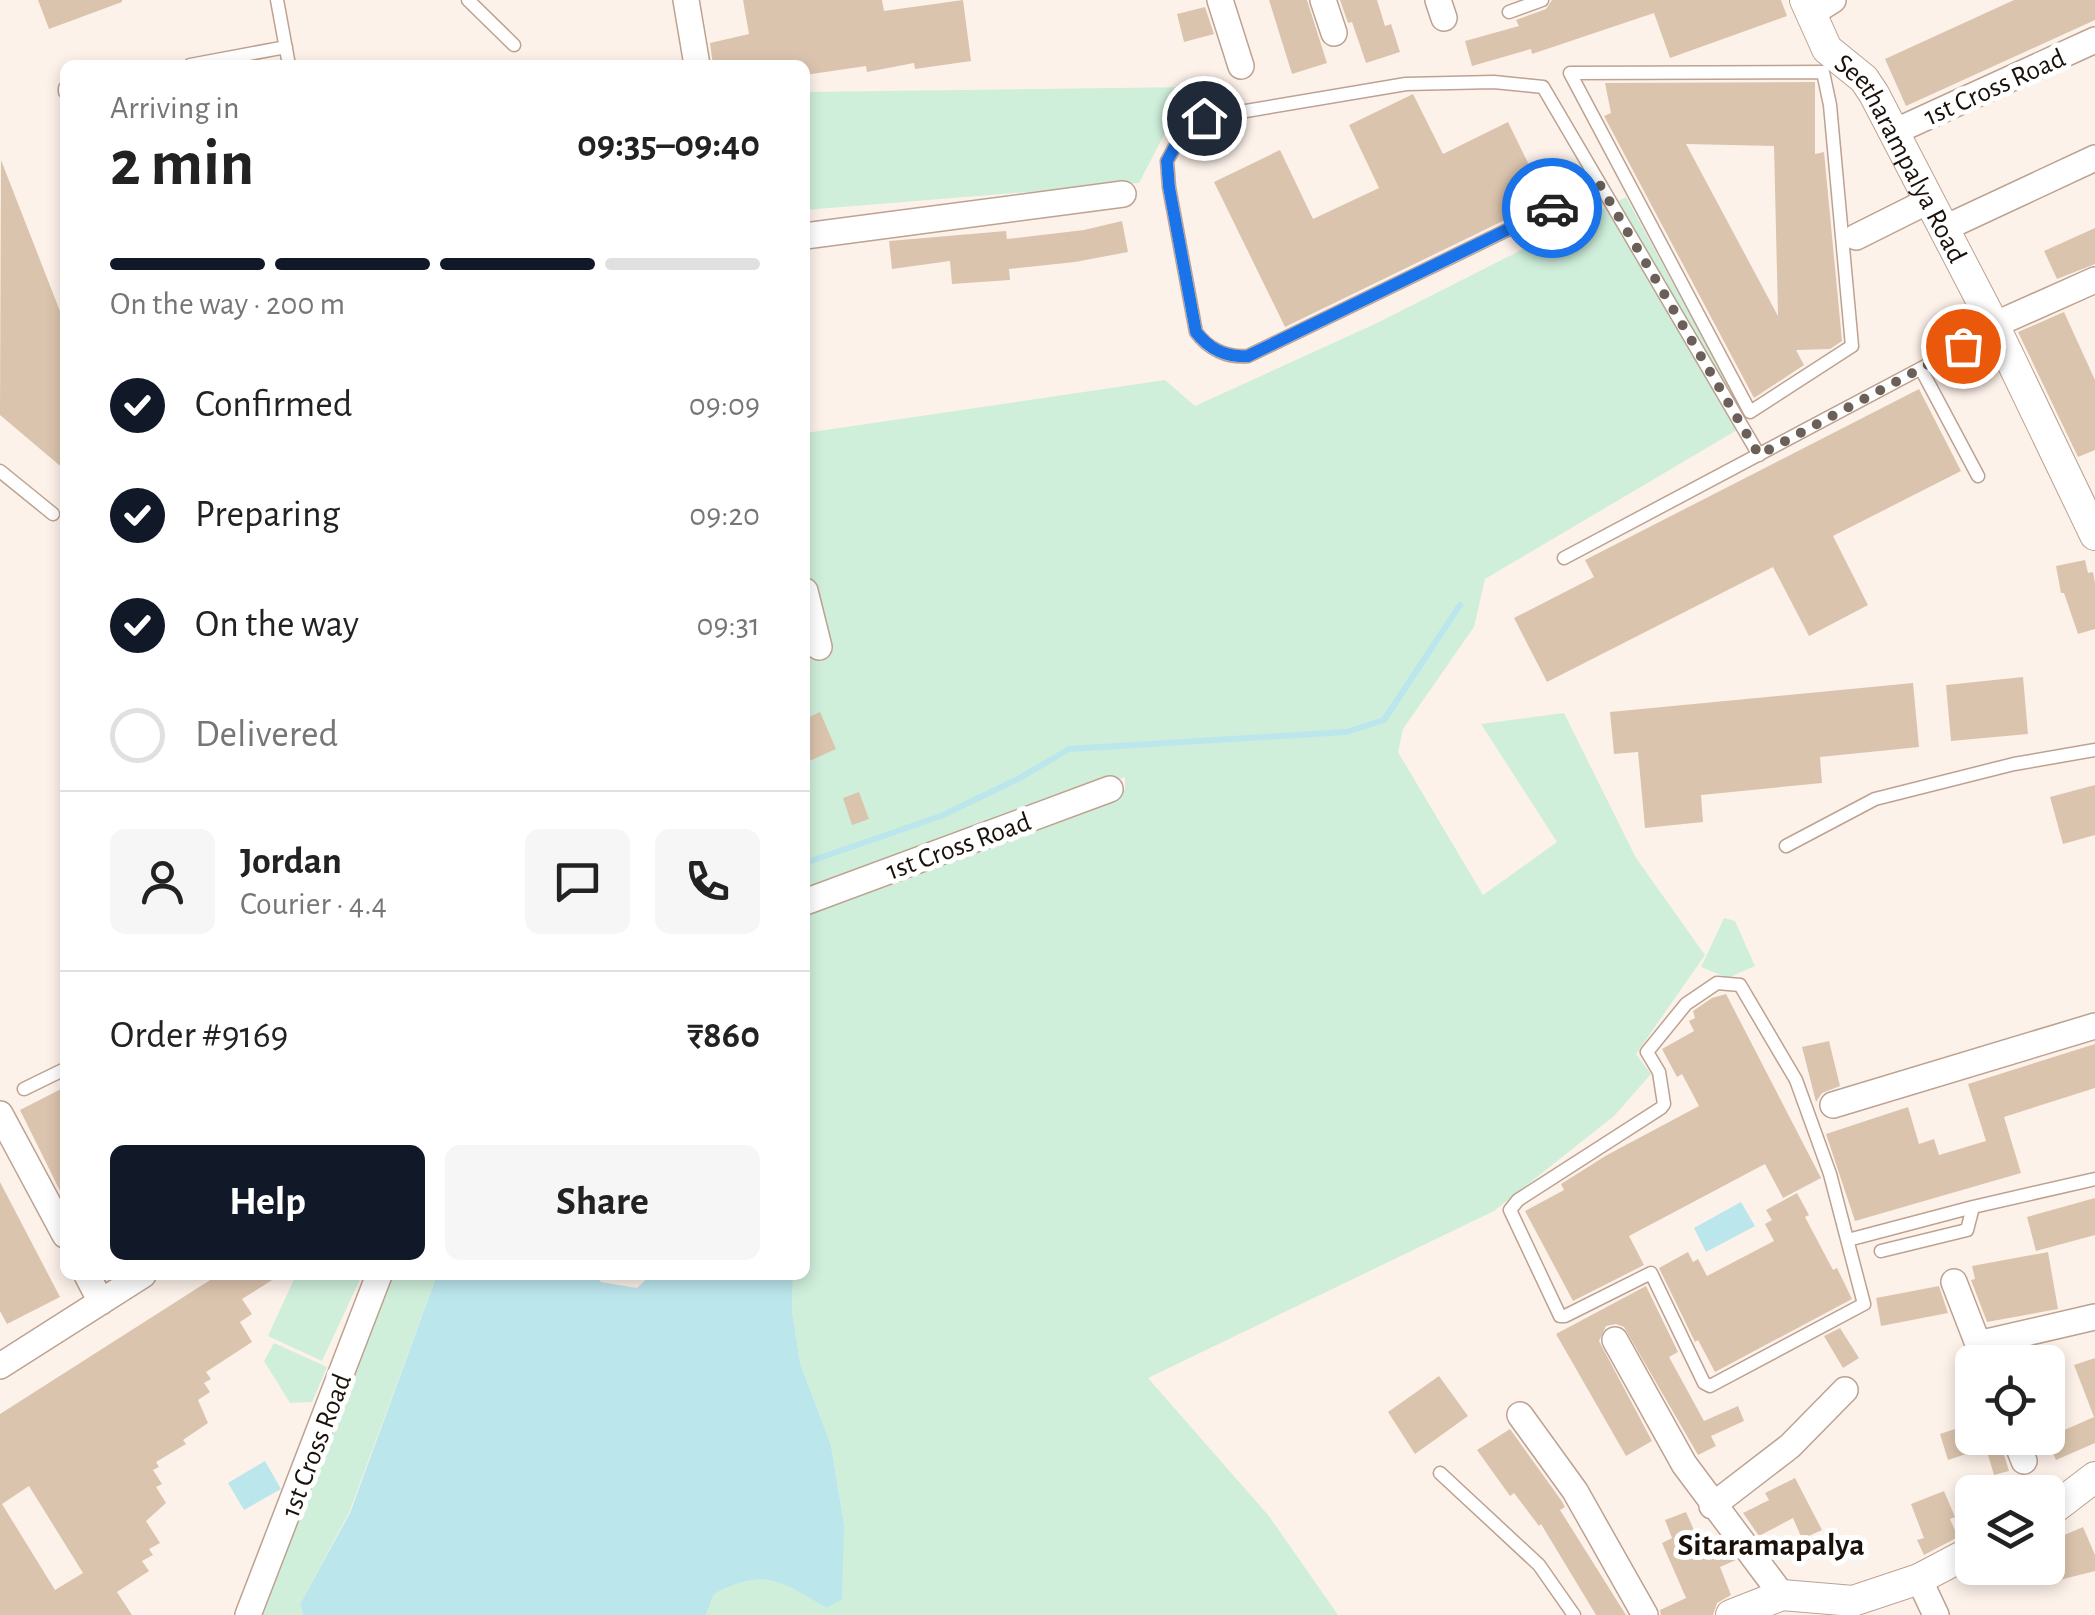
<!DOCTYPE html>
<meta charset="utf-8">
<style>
body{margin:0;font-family:"Alegreya Sans",sans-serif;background:#f6f6f6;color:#222;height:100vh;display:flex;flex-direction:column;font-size:38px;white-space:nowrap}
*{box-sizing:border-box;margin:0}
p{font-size:32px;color:#767676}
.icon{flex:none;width:55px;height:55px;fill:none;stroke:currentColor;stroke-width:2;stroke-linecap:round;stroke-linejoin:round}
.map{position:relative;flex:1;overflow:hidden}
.sheet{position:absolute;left:60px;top:60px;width:750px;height:1220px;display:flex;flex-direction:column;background:#fff;border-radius:15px;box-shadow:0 5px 15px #0003}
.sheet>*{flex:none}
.controls{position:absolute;left:1955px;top:1345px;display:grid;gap:20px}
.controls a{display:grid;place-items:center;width:110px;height:110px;border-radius:15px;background:#fff;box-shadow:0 5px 15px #0003;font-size:50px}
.pin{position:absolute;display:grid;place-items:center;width:85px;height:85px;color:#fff;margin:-42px;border:5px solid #fff;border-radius:50%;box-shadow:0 2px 10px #0007}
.courier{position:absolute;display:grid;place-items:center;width:100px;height:100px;margin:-50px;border:8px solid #1a73e8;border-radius:50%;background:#fff;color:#222;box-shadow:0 2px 12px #0007}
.summary em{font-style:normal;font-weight:700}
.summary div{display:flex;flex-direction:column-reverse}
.summary{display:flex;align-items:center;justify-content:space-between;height:170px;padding:0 50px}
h1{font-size:65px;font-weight:700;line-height:75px}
.bar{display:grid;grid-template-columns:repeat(4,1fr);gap:15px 10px;align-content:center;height:120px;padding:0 50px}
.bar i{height:12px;border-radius:8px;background:#e0e0e0}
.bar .on{background:#111827}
.bar p{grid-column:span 4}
.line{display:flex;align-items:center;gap:25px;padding:0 50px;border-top:2px solid #e0e0e0}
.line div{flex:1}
.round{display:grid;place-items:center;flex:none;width:105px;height:105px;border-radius:15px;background:#f6f6f6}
ol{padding:0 50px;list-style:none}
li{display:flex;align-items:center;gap:30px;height:110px}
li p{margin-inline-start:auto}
li .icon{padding:10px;border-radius:50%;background:#111827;color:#fff;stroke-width:4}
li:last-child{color:#767676}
li i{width:55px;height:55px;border:5px solid #e0e0e0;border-radius:50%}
.primary-button{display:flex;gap:20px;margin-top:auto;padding:20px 50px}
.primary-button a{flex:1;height:115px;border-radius:15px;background:#111827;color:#fff;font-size:40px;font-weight:700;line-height:115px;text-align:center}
.primary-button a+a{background:#f6f6f6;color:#222}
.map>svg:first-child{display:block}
.green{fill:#cfefdb}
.water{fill:#bbe6ec}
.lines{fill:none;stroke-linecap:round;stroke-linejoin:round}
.stream{stroke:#bbe6ec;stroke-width:6}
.building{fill:#dbc4ad;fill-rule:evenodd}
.service-casing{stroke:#bda291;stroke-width:15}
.minor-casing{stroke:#bda291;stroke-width:28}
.tertiary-casing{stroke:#bda291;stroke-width:32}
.service{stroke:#fff;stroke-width:12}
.minor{stroke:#fff;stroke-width:25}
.tertiary{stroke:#fff;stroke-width:30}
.done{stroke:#6a6059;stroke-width:10;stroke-dasharray:0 18}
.route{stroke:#1a73e8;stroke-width:12}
.labels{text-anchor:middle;stroke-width:10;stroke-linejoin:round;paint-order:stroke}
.street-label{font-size:28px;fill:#1b110b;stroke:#fff}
.quarter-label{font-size:32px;font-weight:bold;fill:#1b110b;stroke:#fff}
</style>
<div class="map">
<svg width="2095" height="1615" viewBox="0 0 2095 1615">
<rect width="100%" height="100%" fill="#fdf2ea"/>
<path class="green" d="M1189 87 1139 183 805 210V92Z
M1626 197 1749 423 1485 579 1474 627 1403 729 1398 752 1483 895 1557 842 1481 724 1564 713 1636 858 1705 955 1636 1054 1651 1074 1614 1116 1494 1211 1148 1378 1269 1516 1338 1615H706L714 1594C766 1567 781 1580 827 1608L844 1524 831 1445 800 1363 792 1311 793 1275H805V913L1125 789V777L805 892V433L1165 380 1195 406 1375 324Z
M1724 918 1735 921 1755 966 1728 978 1701 967Z
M296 1275H362L322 1361 268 1336Z
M388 1275H437L349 1513 300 1604 303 1615H263Z
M274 1343 327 1367 312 1402 290 1403 264 1361Z"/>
<path class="water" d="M1741 1202 1755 1226 1706 1252 1694 1228Z
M437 1275H596L601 1282 637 1288 651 1275H793L792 1311 800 1363 831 1445 844 1524 842 1599 827 1608C781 1581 765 1567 714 1594L706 1615H303L300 1604 350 1513Z
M265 1461 281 1489 244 1510 228 1483Z"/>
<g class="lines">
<path class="stream" d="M805 863 941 816 1018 779 1069 749 1346 732 1384 720 1460 605"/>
</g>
<path class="building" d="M38 0H122V2L49 29Z
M743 0H882L884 11 963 0 971 61 915 69 914 63 867 72 866 66 805 75V65H713L710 43 749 34Z
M1269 0H1307L1327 63 1292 74Z
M1340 0H1377L1385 26 1391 24 1400 52 1366 63 1352 22 1348 23Z
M1552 0H1781L1787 16 1670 58 1654 13 1532 54 1531 49 1472 66 1465 41 1519 26 1516 20 1546 9Z
M2014 0H2095V20L1906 106 1885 59Z
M1205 7 1214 34 1184 42 1177 14Z
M1815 82V154L1824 152 1842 341 1830 349 1796 350 1804 365 1754 398 1604 116 1611 113 1605 83ZM1686 144 1774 146 1778 316Z
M1413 94 1443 154 1508 122 1546 200 1285 327 1214 182 1280 150 1313 219 1379 188 1349 125Z
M1 160 65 324V470L0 415Z
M1122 221 1128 252 1075 262 1009 269 1010 280 952 284 950 261 892 269 889 241 1006 231 1007 239 1084 230Z
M2095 228V264L2057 279 2044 251Z
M2064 312 2095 380V450L2078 457 2018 332Z
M1919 389 1961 471 1833 536 1868 605 1809 636 1773 567 1547 682 1514 618 1594 577 1585 560Z
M2085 560 2088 573 2093 572 2095 583V629L2078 634 2064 593H2061L2056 566Z
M2023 677 2028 734 1951 741 1946 685Z
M1913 683 1919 747 1820 757 1822 783 1701 795 1703 822 1645 828 1638 752 1614 754 1610 712Z
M820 712 836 749 805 763V719Z
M2095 785V835L2063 844 2050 797Z
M859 792 869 819 852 825 843 798Z
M1726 994 1821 1178 1783 1198 1765 1164 1629 1236 1644 1265 1573 1301 1525 1211 1564 1190 1561 1184 1607 1155 1699 1106 1682 1074 1677 1077 1662 1049 1694 1031 1689 1021 1695 1018 1693 1011 1712 998Z
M1829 1041 1840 1086 1822 1093 1816 1102 1802 1047Z
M2095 1044V1088L2004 1117 2021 1173 1855 1221 1826 1134 1908 1107 1919 1144 1934 1139 1939 1155 1986 1141 1968 1084Z
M65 1087V1201L20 1110Z
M0 1182 60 1297 7 1324 0 1311Z
M1797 1193 1809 1215 1805 1217 1833 1270 1837 1268 1852 1299 1715 1372 1698 1340 1695 1342 1659 1268 1688 1252 1693 1262 1698 1259 1707 1276 1774 1241 1765 1224 1772 1220 1766 1210Z
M2095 1198V1235L2036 1251 2027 1217Z
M2048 1252 2058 1309 1987 1322 1971 1280 1975 1279 1972 1266Z
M218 1275H280L242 1299 252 1314 240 1322 252 1342 206 1372 211 1379 204 1383 210 1392 198 1400 208 1423 183 1440 186 1444 156 1462 159 1467 153 1470 162 1484 156 1487 166 1503 146 1521 160 1543 149 1549 153 1555 142 1561 149 1571 117 1592 132 1615H0V1414ZM29 1486 83 1573 55 1590 2 1504Z
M1646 1286 1678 1352 1669 1357 1704 1421 1738 1406 1744 1421 1711 1436 1716 1446 1698 1455 1624 1327 1616 1324 1606 1326 1599 1341 1652 1441 1626 1456 1556 1334Z
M1939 1286 1948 1313 1881 1326 1876 1298Z
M1840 1328 1859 1358 1843 1368 1824 1336Z
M2095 1358V1443L2056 1460 2046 1438 2094 1417 2074 1365Z
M1439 1376 1468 1416 1415 1454 1388 1412Z
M1958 1428 1966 1454 1948 1460 1940 1434Z
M1510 1429 1561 1500 1565 1507 1560 1510 1626 1615H1596L1541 1524 1539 1526 1514 1493 1510 1496 1477 1450Z
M1983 1438H1999L2009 1471 1994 1475Z
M1795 1478 1822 1530 1802 1539 1793 1518 1759 1536 1743 1513 1769 1500 1765 1493Z
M1944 1491 1955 1517 1950 1519 1958 1537 1924 1555 1917 1540 1924 1538 1911 1504Z
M1686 1512 1702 1548 1721 1540 1736 1560 1720 1567 1731 1595 1717 1603 1713 1615H1661L1660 1610 1686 1598 1662 1543 1672 1538 1665 1520Z
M2083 1527 2095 1555V1571L2048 1583V1542Z"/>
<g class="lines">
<defs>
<path id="service" d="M277 0 289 65
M468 0 514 45
M1509 12 1542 0
M190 65 286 47
M1823 72 1830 105 1852 346 1750 412 1570 73Z
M65 88V92
M1600 185 1248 356C1227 358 1208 349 1196 332L1169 187 1167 161 1185 128 1204 118 1406 84 1494 82 1543 87 1759 455
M1921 369 1978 476
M0 471 53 514
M1564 558 1963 346 1993 326
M1786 846 1875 799 2014 764 2095 750
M1717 983 1740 985 1796 1080 1830 1174 1864 1304 1710 1386 1704 1383 1651 1273 1565 1316H1560L1510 1210 1518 1200 1661 1108 1664 1104 1659 1072 1647 1052 1686 1004Z
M24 1089 65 1069
M1848 1240 1973 1207 2095 1179
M1881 1251 1967 1230 1973 1207
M1440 1473 1539 1565 1574 1615"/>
<path id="minor" d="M686 0 697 65
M1220 0 1241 66
M1323 0 1334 33
M1438 0 1444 18
M1811 14 1833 0
M1894 132 2095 40
M1945 228 2095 158
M805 236 1123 194
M1856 237 1930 200
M1994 325 2095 280
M805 591 819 647
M805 902 1110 789
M1833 1105 2095 1026
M0 1114 65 1235
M87 1275 101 1302
M1954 1282 1985 1362
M1615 1340 1684 1464 1782 1595
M1978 1344 2095 1317
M0 1366 143 1275
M1520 1415 1575 1491 1645 1615
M2015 1438 2024 1461
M1712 1506 1790 1446 1845 1390
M1919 1579 1936 1615
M248 1615 379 1275"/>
<g id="tertiary">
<path id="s1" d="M1805 0 1827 49 1864 79 1874 94 1994 325 2095 535"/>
<path d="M2048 1513 2095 1477"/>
<path d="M1731 1615 1782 1595 1853 1601 1919 1579 1972 1551"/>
</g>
</defs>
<use href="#service" class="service-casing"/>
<use href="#minor" class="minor-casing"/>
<use href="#tertiary" class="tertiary-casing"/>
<use href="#service" class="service"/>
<use href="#minor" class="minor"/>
<use href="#tertiary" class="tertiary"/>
</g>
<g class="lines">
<path class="done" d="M1552 208 1600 185 1759 455 1963 346"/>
<path class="route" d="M1204 118 1185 128 1167 161 1169 187 1196 332C1209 349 1227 358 1248 356L1552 208"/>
</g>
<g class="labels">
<g class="street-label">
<text transform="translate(1994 86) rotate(-24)" y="10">1st Cross Road</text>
<text dy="10" stroke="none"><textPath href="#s1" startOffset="188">Seetharampalya Road</textPath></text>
<text transform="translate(958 845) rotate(-20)" y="10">1st Cross Road</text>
<text transform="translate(315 1445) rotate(-69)" y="10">1st Cross Road</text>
</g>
<g class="quarter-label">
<text x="1771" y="1555">Sitaramapalya</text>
</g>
</g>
</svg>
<div class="controls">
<a><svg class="icon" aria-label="locate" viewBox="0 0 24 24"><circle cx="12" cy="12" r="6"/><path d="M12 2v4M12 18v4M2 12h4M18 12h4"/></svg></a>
<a><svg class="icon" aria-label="layers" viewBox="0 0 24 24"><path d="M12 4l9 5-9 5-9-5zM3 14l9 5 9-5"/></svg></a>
</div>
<div class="pin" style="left:1963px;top:346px;background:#ea580c"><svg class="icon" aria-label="bag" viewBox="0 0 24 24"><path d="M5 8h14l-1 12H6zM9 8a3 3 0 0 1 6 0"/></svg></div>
<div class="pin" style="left:1204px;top:118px;background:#1f2937"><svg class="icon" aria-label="home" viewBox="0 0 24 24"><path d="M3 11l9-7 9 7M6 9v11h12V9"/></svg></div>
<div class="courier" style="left:1552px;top:208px"><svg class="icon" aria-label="car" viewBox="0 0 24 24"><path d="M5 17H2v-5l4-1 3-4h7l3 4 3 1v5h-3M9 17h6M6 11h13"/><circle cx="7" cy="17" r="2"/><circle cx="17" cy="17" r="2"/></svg></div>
<section class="sheet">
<div class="summary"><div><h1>2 min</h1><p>Arriving in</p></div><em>09:35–09:40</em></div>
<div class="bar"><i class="on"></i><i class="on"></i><i class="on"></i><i></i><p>On the way · 200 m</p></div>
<ol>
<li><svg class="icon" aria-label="check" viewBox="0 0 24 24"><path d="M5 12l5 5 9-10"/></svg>Confirmed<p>09:09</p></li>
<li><svg class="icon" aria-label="check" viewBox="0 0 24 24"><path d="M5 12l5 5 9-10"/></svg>Preparing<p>09:20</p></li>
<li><svg class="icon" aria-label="check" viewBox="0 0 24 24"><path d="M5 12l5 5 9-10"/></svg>On the way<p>09:31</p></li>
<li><i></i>Delivered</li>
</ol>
<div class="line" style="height:180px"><a class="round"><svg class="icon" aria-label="person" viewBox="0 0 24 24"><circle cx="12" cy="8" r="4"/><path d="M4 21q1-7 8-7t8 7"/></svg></a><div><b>Jordan</b><p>Courier · 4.4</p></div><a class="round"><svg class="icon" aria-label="chat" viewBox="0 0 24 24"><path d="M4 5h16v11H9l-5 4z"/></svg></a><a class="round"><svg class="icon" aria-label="phone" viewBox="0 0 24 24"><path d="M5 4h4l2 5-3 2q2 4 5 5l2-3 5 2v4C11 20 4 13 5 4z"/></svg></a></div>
<div class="line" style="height:130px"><div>Order #9169</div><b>₹860</b></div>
<div class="primary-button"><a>Help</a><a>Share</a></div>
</section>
</div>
